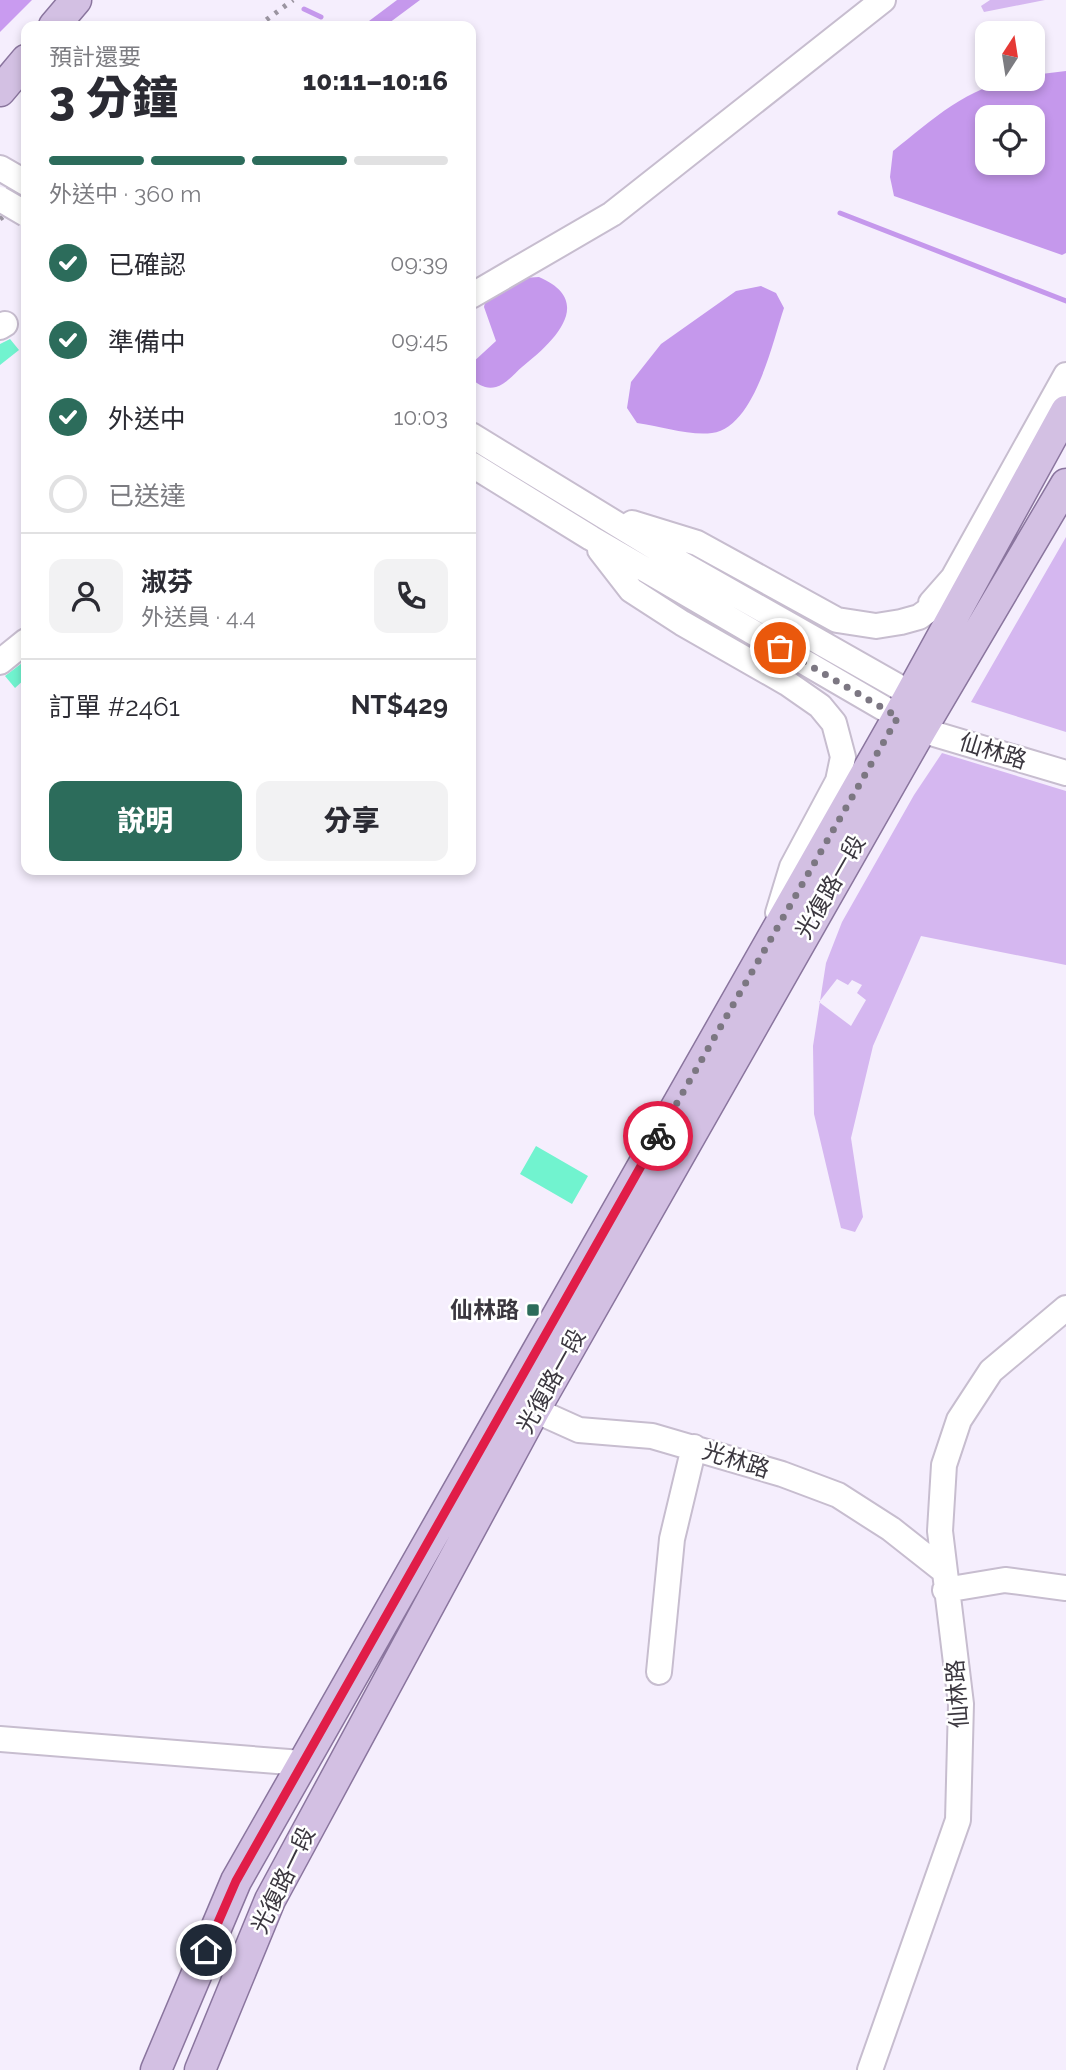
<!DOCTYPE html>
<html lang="zh-TW">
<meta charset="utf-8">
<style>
body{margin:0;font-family:Raleway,"Noto Sans TC",sans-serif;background:#f2f2f3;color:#2b2b33;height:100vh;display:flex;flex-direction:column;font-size:26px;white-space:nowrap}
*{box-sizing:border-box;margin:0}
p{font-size:23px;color:#7c7c81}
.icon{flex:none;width:38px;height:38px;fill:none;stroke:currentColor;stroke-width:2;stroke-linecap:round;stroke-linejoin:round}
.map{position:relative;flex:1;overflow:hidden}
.details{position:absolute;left:21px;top:21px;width:455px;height:854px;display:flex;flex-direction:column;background:#fff;border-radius:14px;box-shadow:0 4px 10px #0003}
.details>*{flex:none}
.needle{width:46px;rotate:12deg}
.tools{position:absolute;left:975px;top:21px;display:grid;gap:14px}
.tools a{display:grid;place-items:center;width:70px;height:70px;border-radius:14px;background:#fff;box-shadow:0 4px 10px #0003;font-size:35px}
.pin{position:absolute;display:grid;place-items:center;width:60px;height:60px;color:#fff;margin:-30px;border:4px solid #fff;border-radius:50%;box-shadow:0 2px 7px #0007}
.courier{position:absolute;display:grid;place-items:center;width:70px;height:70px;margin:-35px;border:5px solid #e11d48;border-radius:50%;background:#fff;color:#222;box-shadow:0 2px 9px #0007}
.headline em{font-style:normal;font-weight:800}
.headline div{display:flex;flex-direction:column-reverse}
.headline{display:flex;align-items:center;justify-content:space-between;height:119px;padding:0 28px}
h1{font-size:46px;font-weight:800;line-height:52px}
.bar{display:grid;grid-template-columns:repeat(4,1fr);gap:10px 7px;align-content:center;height:84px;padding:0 28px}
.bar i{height:9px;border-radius:5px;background:#e1e1e2}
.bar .selected{background:#2c6c5b}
.bar p{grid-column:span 4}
.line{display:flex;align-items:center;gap:18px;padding:0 28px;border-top:2px solid #e1e1e2}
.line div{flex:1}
.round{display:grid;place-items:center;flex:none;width:74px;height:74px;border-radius:14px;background:#f2f2f3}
ol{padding:0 28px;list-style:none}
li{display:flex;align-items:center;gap:21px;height:77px}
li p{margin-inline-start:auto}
li .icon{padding:7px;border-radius:50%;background:#2c6c5b;color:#fff;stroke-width:4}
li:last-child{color:#7c7c81}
li i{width:38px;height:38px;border:4px solid #e1e1e2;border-radius:50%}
.button{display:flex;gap:14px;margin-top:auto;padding:14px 28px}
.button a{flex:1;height:80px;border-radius:14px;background:#2c6c5b;color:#fff;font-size:28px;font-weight:800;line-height:80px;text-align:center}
.button a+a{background:#f2f2f3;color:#2b2b33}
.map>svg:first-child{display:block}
.green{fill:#d5b7f0;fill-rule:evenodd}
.forest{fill:#c99bf0}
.water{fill:#c598ec;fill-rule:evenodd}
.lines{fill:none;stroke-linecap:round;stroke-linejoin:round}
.stream{stroke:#c598ec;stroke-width:5}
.building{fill:#71f3cf}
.minor-casing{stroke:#c7bdcf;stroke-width:28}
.major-casing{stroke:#8a759e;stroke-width:33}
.minor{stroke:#fff;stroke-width:24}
.major{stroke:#d3c0e3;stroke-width:30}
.rail{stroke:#9b95a1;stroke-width:5;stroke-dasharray:3.5 7;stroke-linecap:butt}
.minor-bridge-casing{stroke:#c7bdcf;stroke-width:28;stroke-linecap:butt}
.minor-bridge{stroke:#fff;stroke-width:24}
.done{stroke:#7c7782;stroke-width:7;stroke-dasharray:0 12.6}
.route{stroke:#e11d48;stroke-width:9}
.poi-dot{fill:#2c6c5b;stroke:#fff;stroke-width:2.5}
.labels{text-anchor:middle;stroke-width:5;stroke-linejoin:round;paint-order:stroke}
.street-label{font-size:23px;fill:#3b373f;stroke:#fff}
.poi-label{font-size:23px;font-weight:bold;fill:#3b373f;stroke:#fff;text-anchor:end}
</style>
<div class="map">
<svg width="1066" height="2070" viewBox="0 0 1066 2070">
<rect width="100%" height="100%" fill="#f5eefd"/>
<path class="green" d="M990 0H1045L984 12 981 6Z
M1066 537V732L971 702Z
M942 753 1066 791V965L921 936 873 1046 851 1138 863 1217 855 1232 841 1228 814 1114 813 1046 826 963 842 922 914 795ZM837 979 848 985 852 980 862 985 857 993 866 1000 851 1026 819 1002Z"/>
<path class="forest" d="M0 0H32L0 32Z"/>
<path class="water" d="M397 0H420L385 26 365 24Z
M1066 71V253L1062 255 894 196 890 177 893 151C936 117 975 79 1032 79L1033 75ZM1032 117V163H987V117Z
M539 277C597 302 552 343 522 367 515 373 505 385 496 387 486 390 478 384 471 379V364L496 341 484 307 486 297 523 278Z
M761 286 776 293 784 308C772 343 755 427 712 433 690 436 660 426 637 423L627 408 631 382 661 344 736 291Z"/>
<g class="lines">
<path class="stream" d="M304 9 321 17
M840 213 1066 301"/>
</g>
<path class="building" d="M10 339 19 350 0 365V344Z
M26 660V678L15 688 5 676Z
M536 1146 588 1176 572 1204 520 1174Z"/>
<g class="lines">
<defs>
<path id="minor" d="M0 168 26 183
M471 296 612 214 883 0
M0 327 5 324
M471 435 682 564 927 703
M471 464 591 538 921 730 1066 773
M632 523 697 543 837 620 876 626 901 622 919 617 937 604 967 592
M600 550 631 590 682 623 787 683 820 706 834 723 843 757 838 781 792 867 778 913
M931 603 953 578 1066 375
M0 662 26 641
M519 1403 579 1430 652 1436 782 1474 838 1495 891 1529 943 1570
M945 1590 1005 1580 1066 1588
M659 1672 672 1539 694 1447
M0 1739 302 1763
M870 2070 958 1820 961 1704 940 1531 944 1465 959 1420 991 1371 1066 1308"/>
<path id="major" d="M54 26 76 0
M0 91 26 60
M156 2070 236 1881 898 717 1066 411
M200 2070 270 1900 534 1411 921 730 1066 484"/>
</defs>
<use href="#minor" class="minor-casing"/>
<use href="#major" class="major-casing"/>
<use href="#minor" class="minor"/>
<use href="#major" class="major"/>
<path class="rail" d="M258 26 293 0
M0 219 26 200"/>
<defs>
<path id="minor-bridge" d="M0 199 26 214"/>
</defs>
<use href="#minor-bridge" class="minor-bridge-casing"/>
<use href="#minor-bridge" class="minor-bridge"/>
</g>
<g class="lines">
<path class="done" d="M658 1136 898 717 780 648"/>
<path class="route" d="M206 1950 236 1881 658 1136"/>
</g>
<rect class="poi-dot" x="526" y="1303" width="14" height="14" rx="3.5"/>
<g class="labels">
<g class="street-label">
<text transform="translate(993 751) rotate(17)" y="8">仙林路</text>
<text transform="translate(830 887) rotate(-60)" y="8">光復路一段</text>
<text transform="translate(551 1381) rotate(-61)" y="8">光復路一段</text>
<text transform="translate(736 1460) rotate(17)" y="8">光林路</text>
<text transform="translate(957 1694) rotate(-94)" y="8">仙林路</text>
<text transform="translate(283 1880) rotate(-64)" y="8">光復路一段</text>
</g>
<g class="poi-label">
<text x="519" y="1318">仙林路</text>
</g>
</g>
</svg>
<div class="tools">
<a><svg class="needle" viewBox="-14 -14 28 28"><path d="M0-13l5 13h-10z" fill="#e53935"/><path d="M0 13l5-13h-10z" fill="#7c7c81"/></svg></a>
<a><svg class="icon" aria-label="locate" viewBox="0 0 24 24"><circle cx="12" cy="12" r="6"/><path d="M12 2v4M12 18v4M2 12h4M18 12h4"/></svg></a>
</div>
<div class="pin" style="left:780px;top:648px;background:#ea580c"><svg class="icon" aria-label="bag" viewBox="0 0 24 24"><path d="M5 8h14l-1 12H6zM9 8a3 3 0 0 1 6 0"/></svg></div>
<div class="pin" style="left:206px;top:1950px;background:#1f2937"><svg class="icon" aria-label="home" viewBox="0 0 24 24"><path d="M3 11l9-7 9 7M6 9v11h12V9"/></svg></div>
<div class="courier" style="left:658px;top:1136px"><svg class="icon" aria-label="bike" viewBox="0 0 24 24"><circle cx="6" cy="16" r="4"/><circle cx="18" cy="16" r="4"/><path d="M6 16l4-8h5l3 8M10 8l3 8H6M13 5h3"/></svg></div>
<section class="details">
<div class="headline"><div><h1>3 分鐘</h1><p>預計還要</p></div><em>10:11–10:16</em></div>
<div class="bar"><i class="selected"></i><i class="selected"></i><i class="selected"></i><i></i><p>外送中 · 360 m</p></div>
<ol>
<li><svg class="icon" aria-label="check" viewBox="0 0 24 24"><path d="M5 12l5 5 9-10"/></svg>已確認<p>09:39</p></li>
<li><svg class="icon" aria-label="check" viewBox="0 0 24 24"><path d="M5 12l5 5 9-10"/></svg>準備中<p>09:45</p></li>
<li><svg class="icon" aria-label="check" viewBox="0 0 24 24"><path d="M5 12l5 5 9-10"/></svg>外送中<p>10:03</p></li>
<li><i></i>已送達</li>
</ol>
<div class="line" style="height:126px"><a class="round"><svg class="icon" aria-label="person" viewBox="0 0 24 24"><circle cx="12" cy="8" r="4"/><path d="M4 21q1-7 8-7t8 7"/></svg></a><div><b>淑芬</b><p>外送員 · 4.4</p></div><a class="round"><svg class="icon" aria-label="phone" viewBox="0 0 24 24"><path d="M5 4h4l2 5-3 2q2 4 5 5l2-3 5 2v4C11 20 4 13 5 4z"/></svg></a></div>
<div class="line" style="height:91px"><div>訂單 #2461</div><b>NT$429</b></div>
<div class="button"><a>說明</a><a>分享</a></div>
</section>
</div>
